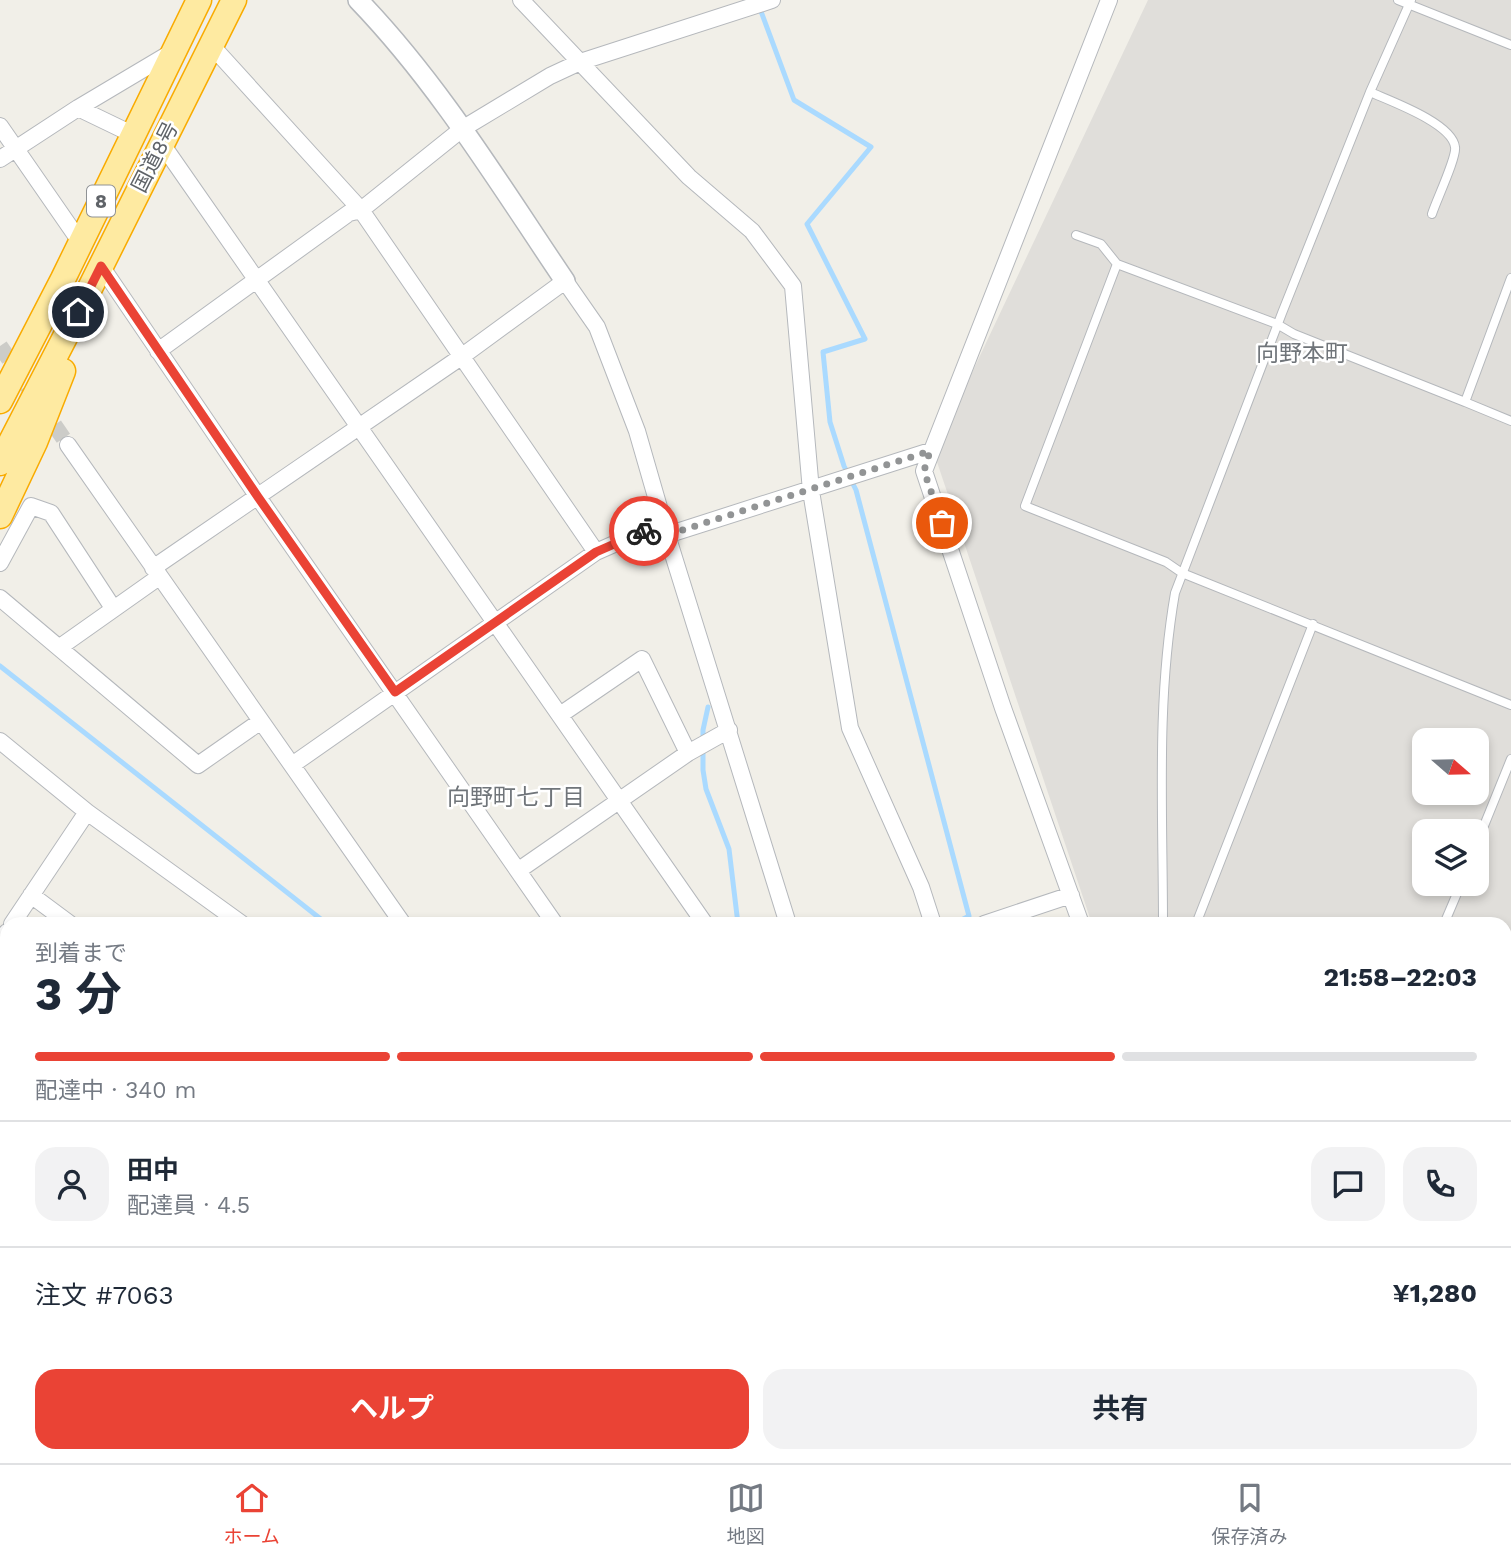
<!DOCTYPE html>
<html lang="ja">
<meta charset="utf-8">
<style>
body{margin:0;font-family:"Work Sans","Noto Sans JP",sans-serif;background:#f2f2f3;color:#1f2937;height:100vh;display:flex;flex-direction:column;font-size:26px;white-space:nowrap}
*{box-sizing:border-box;margin:0}
p{font-size:23px;color:#747a83}
.icon{flex:none;width:38px;height:38px;fill:none;stroke:currentColor;stroke-width:2;stroke-linecap:round;stroke-linejoin:round}
.map{position:relative;flex:1;overflow:hidden}
.panel{position:absolute;left:0px;top:917px;width:1512px;height:546px;display:flex;flex-direction:column;background:#fff;border-radius:21px 21px 0 0;box-shadow:0 4px 10px #0003}
.panel>*{flex:none}
.needle{width:46px;rotate:110deg}
.buttons{position:absolute;left:1412px;top:728px;display:grid;gap:14px}
.buttons a{display:grid;place-items:center;width:77px;height:77px;border-radius:14px;background:#fff;box-shadow:0 4px 10px #0003;font-size:35px}
.pin{position:absolute;display:grid;place-items:center;width:60px;height:60px;color:#fff;margin:-30px;border:4px solid #fff;border-radius:50%;box-shadow:0 2px 7px #0007}
.courier{position:absolute;display:grid;place-items:center;width:70px;height:70px;margin:-35px;border:5px solid #ea4335;border-radius:50%;background:#fff;color:#222;box-shadow:0 2px 9px #0007}
.summary em{font-style:normal;font-weight:700}
.summary div{display:flex;flex-direction:column-reverse}
.summary{display:flex;align-items:center;justify-content:space-between;height:119px;padding:0 35px}
h1{font-size:46px;font-weight:700;line-height:52px}
.bar{display:grid;grid-template-columns:repeat(4,1fr);gap:10px 7px;align-content:center;height:84px;padding:0 35px}
.bar i{height:9px;border-radius:5px;background:#e0e1e3}
.bar .on{background:#ea4335}
.bar p{grid-column:span 4}
.line{display:flex;align-items:center;gap:18px;padding:0 35px;border-top:2px solid #e0e1e3}
.line div{flex:1}
.round{display:grid;place-items:center;flex:none;width:74px;height:74px;border-radius:21px;background:#f2f2f3}
.cta{display:flex;gap:14px;margin-top:auto;padding:14px 35px}
.cta a{flex:1;height:80px;border-radius:21px;background:#ea4335;color:#fff;font-size:28px;font-weight:700;line-height:80px;text-align:center}
.cta a+a{background:#f2f2f3;color:#1f2937}
.tab-bar{display:flex;justify-content:space-around;align-items:center;height:98px;border-top:2px solid #e0e1e3;background:#fff;font-size:19px;color:#747a83}
.tab-bar a{display:grid;justify-items:center;gap:4px}
.tab-bar .on{color:#ea4335}
.map>svg:first-child{display:block}
.industrial{fill:#e0deda;fill-rule:evenodd}
.lines{fill:none;stroke-linecap:round;stroke-linejoin:round}
.stream{stroke:#aadaff;stroke-width:5}
.minor-tunnel{stroke:#ccccc8;stroke-width:16;stroke-dasharray:16 8;stroke-linecap:butt}
.service-casing{stroke:#b5b8bc;stroke-width:10}
.minor-casing{stroke:#b5b8bc;stroke-width:18}
.tertiary-casing{stroke:#b5b8bc;stroke-width:22}
.trunk-casing{stroke:#f9ab00;stroke-width:27}
.service{stroke:#fff;stroke-width:8}
.minor{stroke:#fff;stroke-width:16}
.tertiary{stroke:#fff;stroke-width:19}
.trunk{stroke:#feeaa1;stroke-width:24}
.done{stroke:#929495;stroke-width:7;stroke-dasharray:0 12.6}
.route{stroke:#ea4335;stroke-width:9}
.labels{text-anchor:middle;stroke-width:5;stroke-linejoin:round;paint-order:stroke}
.shield{fill:#fff;stroke:#8f9295;stroke-width:2}
.shield-label{font-size:19px;font-weight:bold;fill:#5f6368}
.street-label{font-size:21px;fill:#5f6368;stroke:#fff}
.neighbourhood-label{font-size:23px;fill:#70757a;stroke:#fff}
</style>
<div class="map">
<svg width="1511" height="1463" viewBox="0 0 1511 1463">
<rect width="100%" height="100%" fill="#f1efe8"/>
<path class="industrial" d="M1148 0H1511V1463H1172L1170 1456H1505V924H1092L934 453ZM1424 740H1477V793H1424ZM1424 831H1477V884H1424Z"/>
<g class="lines">
<path class="stream" d="M759 6 794 100 871 147 807 224 865 339 823 352 830 422 844 466 856 490 969 916 954 924
M0 666 327 924
M708 707 703 730V770L706 789 729 849 738 924
M0 1082 7 1087
M1128 1456 1130 1463"/>
<path class="minor-tunnel" d="M0 346 68 445"/>
<defs>
<path id="service" d="M1398 0 1511 45
M1370 92C1390 101 1452 123 1455 147 1457 157 1436 201 1432 214
M1076 235 1101 244 1117 264 1277 324 1294 334 1465 402
M1117 264 1025 506 1166 562 1182 573 1511 705
M1511 278 1465 402 1511 421
M1477 843 1511 759
M1163 924C1163 813 1156 702 1175 593L1282 313 1370 92 1411 0
M1196 924 1313 624
M1444 924 1461 884
M1505 1442 1511 1439
M1504 1456 1509 1463"/>
<path id="minor" d="M521 0 689 177 752 231 793 286 811 491 850 728 921 887 933 924
M211 45 361 210 596 552
M78 108 172 52
M0 126 81 243
M162 144 705 924
M0 159 78 108 134 135
M101 266 258 497 555 924
M158 351 349 213 361 210 462 129 550 76 580 62 772 0
M68 445 403 924
M667 535 930 451
M0 563 31 506 51 513 113 608
M153 568 461 357 565 281 597 327 637 431 667 535 788 924
M0 598 198 765 261 721
M60 647 159 577
M560 715 642 659 688 753
M0 741 87 812 242 924
M292 765 596 552 664 522
M519 870 688 753 729 730
M31 895 70 924
M12 924 87 812
M984 924 1071 895
M1081 924 1003 708 924 471 1109 0
M0 943 7 932
M0 1097 7 1102
M0 1223 7 1228
M58 1456 62 1463
M168 1456 173 1463
M402 1456 409 1463
M647 1456 648 1463
M827 1456 831 1463
M927 1456 929 1463
M0 1461 8 1456
M512 1463 520 1456"/>
<path id="tertiary" d="M358 0C439 84 500 185 565 281"/>
<path id="trunk" d="M0 401 63 279 199 0
M0 463 78 312 234 0
M0 516 35 442 63 371"/>
</defs>
<use href="#service" class="service-casing"/>
<use href="#minor" class="minor-casing"/>
<use href="#tertiary" class="tertiary-casing"/>
<use href="#trunk" class="trunk-casing"/>
<use href="#service" class="service"/>
<use href="#minor" class="minor"/>
<use href="#tertiary" class="tertiary"/>
<use href="#trunk" class="trunk"/>
</g>
<g class="lines">
<path class="done" d="M644 531 664 523 667 535 930 451 924 471 942 523"/>
<path class="route" d="M78 312 101 266 258 497 395 692 596 552 644 531"/>
</g>
<g class="labels">
<rect class="shield" x="87" y="185.5" width="28" height="31" rx="5"/>
<g class="shield-label">
<text x="101" y="208">8</text>
</g>
<g class="street-label">
<text transform="translate(155 157) rotate(-63)" y="7">国道8号</text>
</g>
<g class="neighbourhood-label">
<text x="1302" y="361">向野本町</text>
<text x="516" y="805">向野町七丁目</text>
</g>
</g>
</svg>
<div class="buttons">
<a><svg class="needle" viewBox="-14 -14 28 28"><path d="M0-13l5 13h-10z" fill="#e53935"/><path d="M0 13l5-13h-10z" fill="#747a83"/></svg></a>
<a><svg class="icon" aria-label="layers" viewBox="0 0 24 24"><path d="M12 4l9 5-9 5-9-5zM3 14l9 5 9-5"/></svg></a>
</div>
<div class="pin" style="left:942px;top:523px;background:#ea580c"><svg class="icon" aria-label="bag" viewBox="0 0 24 24"><path d="M5 8h14l-1 12H6zM9 8a3 3 0 0 1 6 0"/></svg></div>
<div class="pin" style="left:78px;top:312px;background:#1f2937"><svg class="icon" aria-label="home" viewBox="0 0 24 24"><path d="M3 11l9-7 9 7M6 9v11h12V9"/></svg></div>
<div class="courier" style="left:644px;top:531px"><svg class="icon" aria-label="bike" viewBox="0 0 24 24"><circle cx="6" cy="16" r="4"/><circle cx="18" cy="16" r="4"/><path d="M6 16l4-8h5l3 8M10 8l3 8H6M13 5h3"/></svg></div>
<section class="panel">
<div class="summary"><div><h1>3 分</h1><p>到着まで</p></div><em>21:58–22:03</em></div>
<div class="bar"><i class="on"></i><i class="on"></i><i class="on"></i><i></i><p>配達中 · 340 m</p></div>
<div class="line" style="height:126px"><a class="round"><svg class="icon" aria-label="person" viewBox="0 0 24 24"><circle cx="12" cy="8" r="4"/><path d="M4 21q1-7 8-7t8 7"/></svg></a><div><b>田中</b><p>配達員 · 4.5</p></div><a class="round"><svg class="icon" aria-label="chat" viewBox="0 0 24 24"><path d="M4 5h16v11H9l-5 4z"/></svg></a><a class="round"><svg class="icon" aria-label="phone" viewBox="0 0 24 24"><path d="M5 4h4l2 5-3 2q2 4 5 5l2-3 5 2v4C11 20 4 13 5 4z"/></svg></a></div>
<div class="line" style="height:91px"><div>注文 #7063</div><b>¥1,280</b></div>
<div class="cta"><a>ヘルプ</a><a>共有</a></div>
</section>
</div>
<nav class="tab-bar">
<a class="on"><svg class="icon" aria-label="home" viewBox="0 0 24 24"><path d="M3 11l9-7 9 7M6 9v11h12V9"/></svg>ホーム</a>
<a><svg class="icon" aria-label="map" viewBox="0 0 24 24"><path d="M3 6l6-2 6 2 6-2v14l-6 2-6-2-6 2zM9 4v14M15 6v14"/></svg>地図</a>
<a><svg class="icon" aria-label="saved" viewBox="0 0 24 24"><path d="M7 4h10v16l-5-4-5 4z"/></svg>保存済み</a>
</nav>
